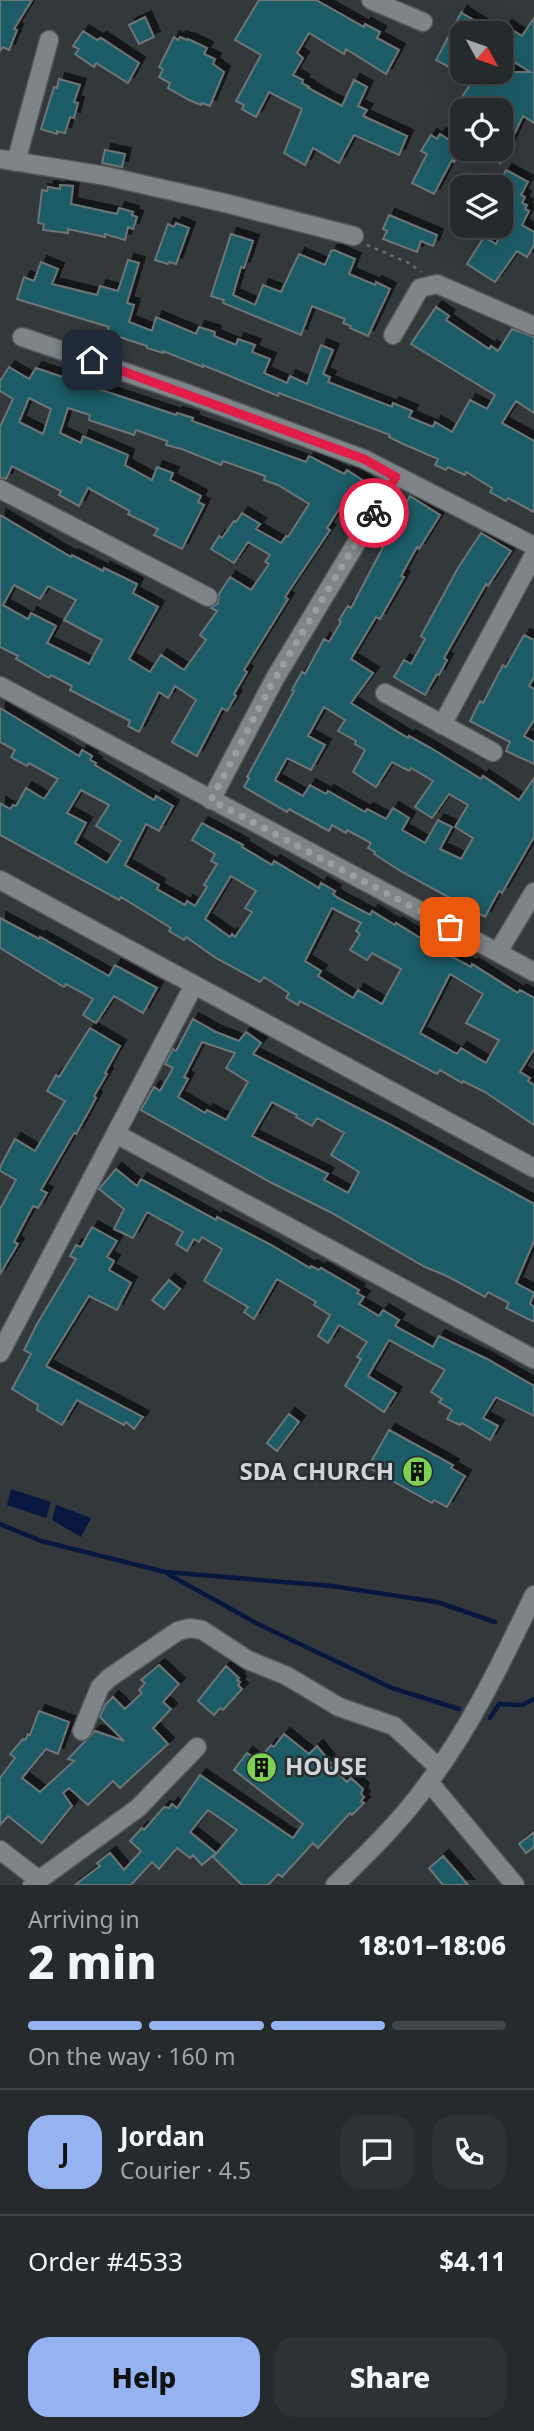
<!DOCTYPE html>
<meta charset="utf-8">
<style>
body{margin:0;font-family:"Noto Sans",sans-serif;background:#2e3234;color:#f1f3f6;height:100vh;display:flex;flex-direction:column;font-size:26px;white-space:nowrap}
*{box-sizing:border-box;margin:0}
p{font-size:23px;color:#a4a7a9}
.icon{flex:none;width:38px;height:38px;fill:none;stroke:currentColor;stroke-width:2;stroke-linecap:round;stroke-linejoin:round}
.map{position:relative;height:1885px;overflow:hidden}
.side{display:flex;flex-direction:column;background:#262a2c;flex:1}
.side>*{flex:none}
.needle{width:46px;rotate:130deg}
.buttons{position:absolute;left:450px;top:21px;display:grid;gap:14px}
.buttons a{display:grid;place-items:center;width:63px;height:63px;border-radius:14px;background:#262a2c;box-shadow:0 7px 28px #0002,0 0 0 2px #424648;font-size:35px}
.pin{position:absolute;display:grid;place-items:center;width:60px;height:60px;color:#fff;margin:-30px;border-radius:14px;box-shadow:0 4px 10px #0006}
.courier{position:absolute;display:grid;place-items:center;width:70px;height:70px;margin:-35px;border:5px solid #e11d48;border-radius:50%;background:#fff;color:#222;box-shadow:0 2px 9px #0007}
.summary em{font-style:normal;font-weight:800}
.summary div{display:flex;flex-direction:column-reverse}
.summary{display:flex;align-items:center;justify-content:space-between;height:119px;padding:0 28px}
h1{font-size:46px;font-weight:800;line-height:52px}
.bar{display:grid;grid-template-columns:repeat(4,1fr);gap:10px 7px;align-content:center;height:84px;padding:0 28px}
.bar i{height:9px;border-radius:5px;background:#424648}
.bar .current{background:#95b2f1}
.bar p{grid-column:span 4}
.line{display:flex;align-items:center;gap:18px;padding:0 28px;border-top:2px solid #424648}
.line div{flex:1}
.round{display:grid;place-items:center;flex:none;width:74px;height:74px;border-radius:21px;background:#2e3234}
.button{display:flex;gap:14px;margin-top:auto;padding:14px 28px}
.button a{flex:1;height:80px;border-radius:21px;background:#95b2f1;color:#111;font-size:28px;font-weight:800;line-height:80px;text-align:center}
.button a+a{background:#2e3234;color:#f1f3f6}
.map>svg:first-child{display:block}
.water{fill:#071740}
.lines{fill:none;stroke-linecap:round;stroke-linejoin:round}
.stream{stroke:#071740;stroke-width:4.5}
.building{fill:#1c5c66;stroke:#6d7576;stroke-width:2;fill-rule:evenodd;filter:url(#shadow)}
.minor-casing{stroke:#515658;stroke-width:21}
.path{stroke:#6a6e71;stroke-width:2.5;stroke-dasharray:3.5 5;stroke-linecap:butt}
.minor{stroke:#7e8487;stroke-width:18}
.done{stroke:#9a9ea0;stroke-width:7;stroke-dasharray:0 12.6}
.route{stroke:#e11d48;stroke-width:9}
.labels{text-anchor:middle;stroke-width:5;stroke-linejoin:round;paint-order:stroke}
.poi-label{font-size:24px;font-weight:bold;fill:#d2d5d7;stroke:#292e31;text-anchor:end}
</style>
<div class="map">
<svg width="534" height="1885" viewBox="0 0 534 1885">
<defs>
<filter id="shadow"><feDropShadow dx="6" dy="-6" stdDeviation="0" flood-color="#0009"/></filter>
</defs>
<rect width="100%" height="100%" fill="#33383b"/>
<path class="water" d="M11 1489 51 1502 46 1518 7 1505Z
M56 1505 91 1518 81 1537 52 1520Z"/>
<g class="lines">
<path class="stream" d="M0 1524 41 1541 165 1572 332 1586 437 1602 495 1622
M168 1574 258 1624 392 1688 459 1709
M490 1718 499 1704 522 1705 534 1699"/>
</g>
<path class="building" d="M0 0H32L14 29 17 30 9 50 3 47 0 51Z
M259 0H316L364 27 365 24 380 32 377 38 399 50 386 74 346 49 344 54 309 33 297 53 303 58 293 75 303 80 302 83 309 87 308 88 342 106 354 80 367 87 358 106 367 110 363 116 407 136 399 155 354 135 339 163 313 148 305 165 284 153 302 109 269 92 256 117 242 109 244 105 236 101 261 55 235 40Z
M462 11V13L495 33H462V72H530L500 53V35L506 26 522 36 534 18V123L523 116 500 164V110H468L472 103 462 97 473 80 436 60Z
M145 17 154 37 139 44 129 25Z
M83 31 97 40 101 38 139 63 128 83 96 63 94 67 75 54 79 49 73 46Z
M174 37 178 40 180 37 187 40 188 39 207 48 204 54 215 59 213 64 224 72 210 106 202 103 201 105 189 100 168 88 170 83 159 77 163 69 159 67Z
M59 79 80 85 74 102 78 103 74 118 70 117 65 133 57 131V134L41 129 54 87 57 88Z
M440 134 463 149 454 162 452 160 434 194 412 183 427 154 421 151 431 135 437 139Z
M105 150 125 154 122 167 102 163Z
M506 170 528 182 521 195 525 197 522 203 527 205 525 209 529 211 522 225 534 232V245L527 257 517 251 495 282 467 264 484 237 496 244 509 218 500 213V181Z
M60 185 73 186 71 204 117 214 119 208 133 212 132 215 137 217 133 229 128 227 125 240 105 234V237L68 229V233L43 230 44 224 38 223 42 190 47 191 48 187 60 189Z
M389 215 437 235 433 246 421 241 417 252 383 239 387 231 383 229Z
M176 223 189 228 176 264 169 262 168 264 155 260 168 224 174 227Z
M231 234 253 241 244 268 241 267 233 295 255 305 263 285 281 292 299 254 325 265 331 251 334 250 355 259 349 274 375 285 376 282 390 289 368 336 350 328 351 326 343 323 345 319 312 306 301 335 223 303 224 300 211 296Z
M128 260 139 263 127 303 134 305 129 322 152 331 156 317 196 334 199 327 215 332 214 336 236 345 238 339 255 345 252 352 270 359 264 373 287 383 290 376 307 384 321 345 333 350 323 374 330 377 328 382 392 407 393 403 412 411 409 417 433 427 435 422 452 432 470 400 487 409 495 395 411 344 436 307 449 316 446 320 489 349 491 346 498 351 512 329 534 337V413L516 401 502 423 534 441V512L508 498 506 501 490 492 492 488 466 472 465 475 448 467 446 470 435 465 438 459 401 443 389 437 390 435 279 393 278 396 203 365V367L163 351V353L147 348V346L107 333 109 327 17 299 24 277 34 281 41 262 58 269 52 284 97 295 100 286 118 291Z
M9 367 29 379 36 368 176 415 177 413 193 418 192 421 306 462 309 456 344 474 347 470 373 487 360 508 345 500 327 528 330 530 285 597 288 599 244 670 247 672 234 694 236 696 227 711 222 708 197 756 172 742 196 700 175 686 168 698 159 692 139 732 128 726 130 721 70 690 72 686 51 675 49 678 34 669 16 659 18 656 0 647V515L71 557 72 555 103 571 104 568 137 584 133 593 158 607 129 659 150 672 161 655 184 670 206 640 200 635 217 611 211 608 218 603 219 594 230 577 251 590 269 564 265 562 270 555 248 542 234 563 211 549 219 536 222 538 234 521 236 522 242 513 260 524 256 529 281 543 286 536 288 537 309 504 278 485 264 480 265 476 223 461 221 465 182 449 166 445 167 441 136 430 134 435 89 420 90 415 68 408 60 433 81 443 83 436 128 455 125 465 152 480 157 467 173 473 170 480 201 496 198 502 204 505 182 549 154 535 158 529 128 514 130 511 88 488 79 506 59 495 61 491 12 466 6 479 0 478V427L13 399 0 391V381ZM29 398 51 409 43 434 19 422ZM14 585 40 599 48 586 76 600 64 620 102 640 89 664 47 643 56 626 31 613 28 619 3 605Z
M410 496 440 515 419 549 417 547 401 576 404 577 380 619 376 617 351 659 373 673 351 703 408 738 409 736 429 747 481 779 483 776 519 800 534 778V837L502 893 499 891 485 917 402 872 374 854 375 852 368 848 371 843 347 830 346 833 332 825 329 831 289 809 287 812 244 787 249 778 247 777 294 691 292 690 302 672 305 674 324 639 329 642 341 622 339 620 348 606 351 608ZM324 707 345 720 338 731 356 741 355 744 365 750 353 772 376 787 392 762 409 771 411 768 433 781 415 807 432 818 449 794 468 805 455 827 473 838 461 859 440 849 452 827 438 820 425 843 402 830 409 818 393 808 386 819 367 809 365 812 328 791 326 794 310 785 303 796 275 780 287 758 311 770 325 745 308 736Z
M481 533 511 551 488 586 486 584 444 658 447 660 439 675 437 674 425 695 394 677 404 660 411 664 425 639 421 636 458 568Z
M524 635 534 640V677L529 686 534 689V720L524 736 534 742V764L506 751 510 742 470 721 480 701 483 703 503 665 506 667Z
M0 708 79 756 82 750 92 756 90 760 96 763 95 765 154 800 156 796 173 806 159 831 146 824 125 865 159 885 157 889 185 905 187 901 195 906 207 887 204 885 217 864 211 861 215 854 192 840 202 823 243 845 242 847 272 865 274 861 319 888 321 883 335 891 333 894 338 898 370 915 372 911 395 925 396 923 441 951 471 967 472 964 518 993 520 990 534 998V1049L520 1072 530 1078 528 1081 534 1085V1125L485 1092 463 1081 462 1083 440 1070 437 1074 300 1001 298 1005 286 998 289 993 264 977 260 982 216 958 186 937 184 940 169 931 171 928 121 897 119 900 0 835V803L10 809 13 805 16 806 26 788 44 799 58 779 29 763 27 766 11 757 15 750 0 742ZM81 790 109 805 96 826 121 841 107 863 75 843 86 823 67 813ZM231 876 256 891 245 908 252 912 235 937 232 934 230 937 205 919ZM332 908 361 923 356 931 360 934 350 950 367 960 372 953 401 969 382 1004 358 990 353 998 318 976 321 971 305 961ZM450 974 483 994 466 1023 499 1040 486 1063 461 1048 457 1054 420 1033Z
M0 918 39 939 40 937 109 976 115 965 157 988 143 1013 114 996 96 1023 83 1015 93 999 66 984 64 987 0 948Z
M193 1019 216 1032 239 1041 246 1032 261 1043 253 1054 393 1126 534 1204V1241L516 1283 534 1293 530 1304 534 1307V1322L506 1308 509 1303 488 1292 485 1297 447 1276 425 1267 330 1212 272 1183 141 1110 154 1087 160 1091 173 1068 165 1064 173 1049 176 1051ZM202 1042 235 1053 226 1068 248 1082 226 1120 207 1110 205 1113 178 1097 188 1079 184 1077ZM272 1102 297 1115 296 1117 312 1126 317 1118 344 1133 331 1155 359 1172 348 1193 324 1180 328 1174 252 1136Z
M90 1028 120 1046 105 1073 107 1074 94 1096 96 1098 84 1120 76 1134 74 1133 41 1190 47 1193 38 1208 33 1206 14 1242 18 1244 0 1274V1209L16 1180 0 1171V1167L15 1139 35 1151 65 1101 47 1091 56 1075 59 1077Z
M116 1169 137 1186 141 1179 216 1220 217 1217 271 1245 310 1268 311 1266 319 1270 321 1268 359 1290 357 1293 364 1297 359 1304 379 1316 383 1310 399 1320 395 1326 433 1347 439 1336 487 1359 534 1386V1416L496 1397 483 1418 498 1426 490 1440 462 1423 460 1425 447 1419 452 1410 439 1402 442 1399 431 1392 445 1370 389 1340 368 1376 396 1393 384 1412 345 1386 361 1359 357 1357 367 1342 339 1325 328 1343 318 1336 330 1315 314 1305 316 1302 277 1279 254 1319 244 1312 248 1307 204 1281 222 1249 202 1237 199 1242 194 1239 187 1251 176 1244 183 1232 147 1212 133 1238 114 1229 124 1209 99 1189Z
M92 1227 117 1241 107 1257 114 1261 109 1270 131 1283 117 1310 89 1296 46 1366 143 1417 134 1429 126 1422 124 1425 77 1400 62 1425 37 1410 38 1405 12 1389 31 1354 24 1350 37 1324 76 1259 70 1256 76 1245 81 1247Z
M169 1280 180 1289 164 1309 152 1300Z
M289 1414 299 1422 277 1451 267 1443Z
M389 1430 453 1465 451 1468 465 1476 447 1507 434 1500 432 1503 368 1467Z
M159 1665 179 1684 163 1702 171 1709 153 1728 168 1744 120 1788 113 1781 88 1805 69 1788 63 1793 72 1806 42 1843 8 1816 0 1825V1778L15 1758 10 1754 23 1739 25 1740 28 1734 30 1735 39 1711 69 1722 58 1754 46 1749 22 1778 40 1792 74 1761 68 1759 95 1731 124 1741 100 1717 105 1705 113 1697 125 1709 142 1693 139 1690 145 1683 141 1680Z
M226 1666 239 1678 237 1680 240 1682 238 1685 242 1689 223 1710 220 1708 214 1715 198 1701Z
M284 1734 309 1754 317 1746 331 1763 329 1765 347 1782 351 1778 363 1789 361 1794 364 1797 361 1801 364 1803 352 1815 350 1813 318 1848 313 1843 282 1877 278 1874 268 1885H242L213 1857 237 1830 208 1810 190 1832 216 1853 202 1865 193 1855 190 1858 177 1848 159 1869 152 1862 131 1885H75L100 1866 97 1863 110 1853 124 1870 141 1851 130 1841 142 1828 144 1830 164 1807 169 1808 172 1804 177 1808 200 1775 293 1838 303 1824 234 1770 247 1753 258 1761 271 1745 274 1747Z
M534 1832V1847L526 1853 519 1844Z
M443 1856 458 1873 468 1885H443L429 1868Z"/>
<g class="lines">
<defs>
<path id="minor" d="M371 0 423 22
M0 159 106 176 225 203 354 236
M16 162 49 40
M393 335 420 288 437 284 534 326
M22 337 183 392 364 459 534 546
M0 489 208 597
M0 686 534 972
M385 693 493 752
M442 725 534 555
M211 800 274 680 396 477
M0 880 534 1168
M498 952 534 892
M116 1134 534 1359
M0 1353 194 985
M82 1731 100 1687 109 1678 178 1631 190 1628 202 1630 248 1660 287 1676 339 1707 394 1726 439 1768
M429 1782 515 1885
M0 1850 39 1880
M32 1885 138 1808 197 1747
M335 1885C368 1853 402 1820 429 1782 472 1725 503 1659 534 1595"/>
</defs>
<use href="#minor" class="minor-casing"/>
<path class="path" d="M367 245 409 263 421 272"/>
<use href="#minor" class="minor"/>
</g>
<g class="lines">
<path class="done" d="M374 513 274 680 211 800 450 927"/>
<path class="route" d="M92 360 364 459 396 477 374 513"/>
</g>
<defs>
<symbol id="building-disc" viewBox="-11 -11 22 22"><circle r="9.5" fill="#7ed153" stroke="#292e31"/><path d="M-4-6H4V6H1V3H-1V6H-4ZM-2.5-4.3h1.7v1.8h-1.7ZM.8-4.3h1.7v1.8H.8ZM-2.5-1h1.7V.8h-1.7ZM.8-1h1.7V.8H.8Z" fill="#111"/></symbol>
</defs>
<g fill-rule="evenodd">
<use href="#building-disc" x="400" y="1454" width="35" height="35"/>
<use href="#building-disc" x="244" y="1750" width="35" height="35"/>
</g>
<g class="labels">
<g class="poi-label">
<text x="394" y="1480">SDA CHURCH</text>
<text x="285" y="1775" text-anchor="start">HOUSE</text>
</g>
</g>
</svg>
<div class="buttons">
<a><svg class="needle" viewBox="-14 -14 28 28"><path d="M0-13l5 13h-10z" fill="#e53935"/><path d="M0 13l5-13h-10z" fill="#a4a7a9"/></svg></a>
<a><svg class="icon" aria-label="locate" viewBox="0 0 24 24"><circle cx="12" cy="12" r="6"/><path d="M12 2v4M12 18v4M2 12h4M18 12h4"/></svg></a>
<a><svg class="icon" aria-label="layers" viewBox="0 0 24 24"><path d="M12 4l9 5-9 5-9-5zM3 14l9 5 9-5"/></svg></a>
</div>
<div class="pin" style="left:450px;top:927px;background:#ea580c"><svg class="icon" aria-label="bag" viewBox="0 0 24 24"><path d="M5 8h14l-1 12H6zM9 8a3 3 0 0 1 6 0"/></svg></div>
<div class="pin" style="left:92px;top:360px;background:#1f2937"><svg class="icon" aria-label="home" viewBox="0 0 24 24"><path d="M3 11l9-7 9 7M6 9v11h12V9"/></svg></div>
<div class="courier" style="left:374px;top:513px"><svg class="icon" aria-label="bike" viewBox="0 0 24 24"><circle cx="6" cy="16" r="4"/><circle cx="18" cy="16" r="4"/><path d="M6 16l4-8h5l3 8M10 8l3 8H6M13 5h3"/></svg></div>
</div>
<section class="side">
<div class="summary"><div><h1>2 min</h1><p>Arriving in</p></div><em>18:01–18:06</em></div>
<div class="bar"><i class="current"></i><i class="current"></i><i class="current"></i><i></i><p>On the way · 160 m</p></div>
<div class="line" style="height:126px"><b class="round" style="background:#95b2f1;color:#111">J</b><div><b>Jordan</b><p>Courier · 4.5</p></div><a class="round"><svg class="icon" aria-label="chat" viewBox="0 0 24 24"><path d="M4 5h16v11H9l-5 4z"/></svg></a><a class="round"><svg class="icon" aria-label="phone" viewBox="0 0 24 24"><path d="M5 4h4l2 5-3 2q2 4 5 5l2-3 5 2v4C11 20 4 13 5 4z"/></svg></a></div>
<div class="line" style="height:91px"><div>Order #4533</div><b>$4.11</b></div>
<div class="button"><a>Help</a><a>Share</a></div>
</section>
